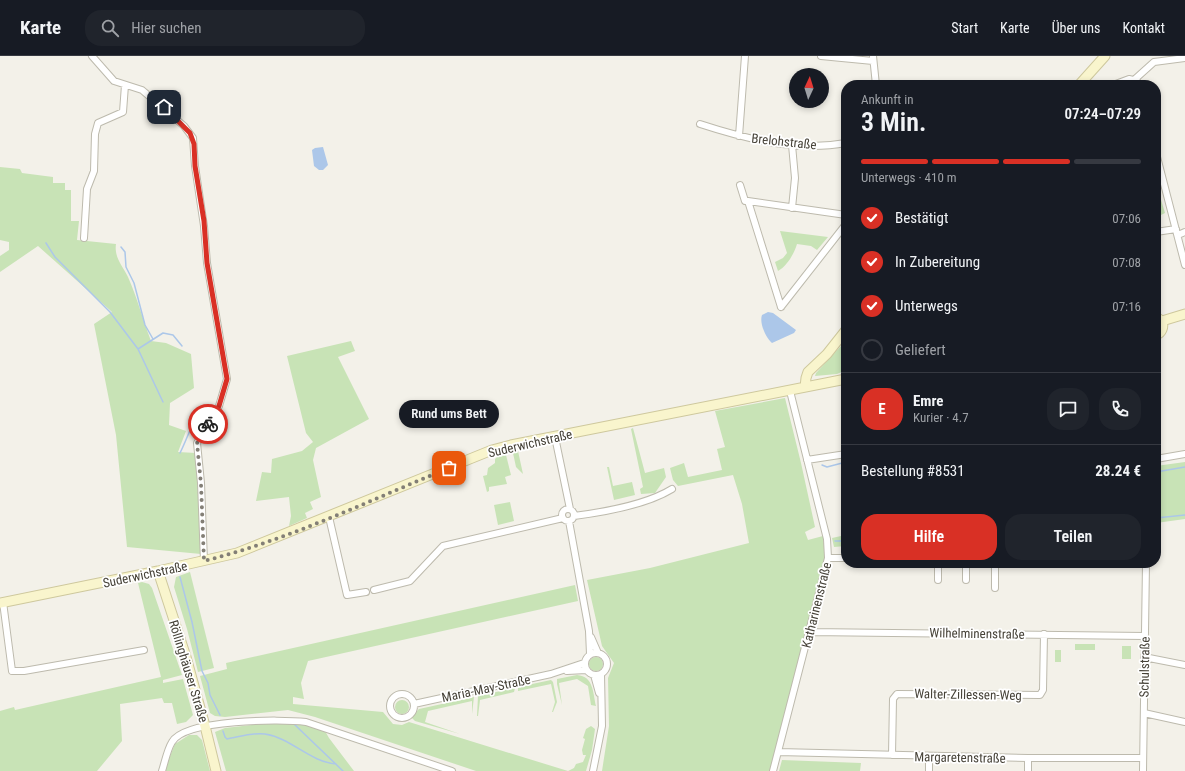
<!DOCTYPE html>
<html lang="de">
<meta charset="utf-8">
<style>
body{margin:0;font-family:"Roboto Condensed",sans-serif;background:#20242c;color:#f1f3f6;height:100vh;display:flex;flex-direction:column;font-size:15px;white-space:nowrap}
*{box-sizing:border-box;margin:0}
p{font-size:13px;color:#9ea1a6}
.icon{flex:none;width:22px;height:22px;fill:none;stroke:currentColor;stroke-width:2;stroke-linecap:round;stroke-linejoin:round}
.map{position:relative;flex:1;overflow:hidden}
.details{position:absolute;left:841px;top:24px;width:320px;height:488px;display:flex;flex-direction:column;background:#171b24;border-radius:16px;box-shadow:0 2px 6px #0003}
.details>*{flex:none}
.needle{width:26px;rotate:4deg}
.buttons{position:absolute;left:789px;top:12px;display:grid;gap:8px}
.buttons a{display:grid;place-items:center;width:40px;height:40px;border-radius:50%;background:#171b24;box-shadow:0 2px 6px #0003;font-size:20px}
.pin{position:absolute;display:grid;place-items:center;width:34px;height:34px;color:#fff;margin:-17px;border-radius:8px;box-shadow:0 2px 6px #0006}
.courier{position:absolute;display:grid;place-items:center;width:40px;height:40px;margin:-20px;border:3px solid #d93025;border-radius:50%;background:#fff;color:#222;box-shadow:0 1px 5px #0007}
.bubble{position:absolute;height:28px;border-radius:14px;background:#171b24;box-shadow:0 2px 6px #0003;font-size:13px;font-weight:600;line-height:28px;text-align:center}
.overview em{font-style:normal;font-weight:600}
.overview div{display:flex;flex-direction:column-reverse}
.overview{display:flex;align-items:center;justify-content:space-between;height:68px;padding:0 20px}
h1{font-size:26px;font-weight:600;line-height:30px}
.bar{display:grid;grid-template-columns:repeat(4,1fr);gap:6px 4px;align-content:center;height:48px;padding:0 20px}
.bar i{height:5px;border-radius:3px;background:#363941}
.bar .active{background:#d93025}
.bar p{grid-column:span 4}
.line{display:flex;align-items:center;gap:10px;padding:0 20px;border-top:1px solid #363941}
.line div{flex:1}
.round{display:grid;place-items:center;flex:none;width:42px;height:42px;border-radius:16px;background:#20242c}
ol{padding:0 20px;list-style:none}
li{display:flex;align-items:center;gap:12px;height:44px}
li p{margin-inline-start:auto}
li .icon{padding:4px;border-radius:50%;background:#d93025;color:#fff;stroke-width:4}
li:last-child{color:#9ea1a6}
li i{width:22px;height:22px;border:2px solid #363941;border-radius:50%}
.cta{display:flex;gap:8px;margin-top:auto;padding:8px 20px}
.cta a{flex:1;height:46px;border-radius:16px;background:#d93025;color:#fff;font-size:16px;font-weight:600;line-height:46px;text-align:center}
.cta a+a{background:#20242c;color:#f1f3f6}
header{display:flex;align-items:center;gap:24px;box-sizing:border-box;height:56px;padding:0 20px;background:#171b24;border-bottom:1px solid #363941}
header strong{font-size:19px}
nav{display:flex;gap:22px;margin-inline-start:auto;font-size:14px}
.search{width:280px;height:36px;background:#20242c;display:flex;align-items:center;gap:10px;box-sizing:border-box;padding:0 14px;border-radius:16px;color:#9ea1a6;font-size:15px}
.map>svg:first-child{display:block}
.green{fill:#c8e3b6}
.water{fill:#acc7e9}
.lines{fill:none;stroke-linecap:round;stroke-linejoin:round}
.stream{stroke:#acc7e9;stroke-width:1.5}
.street-casing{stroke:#bdbaad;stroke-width:8}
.secondary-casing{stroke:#cec89d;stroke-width:11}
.street{stroke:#fff;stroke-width:6}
.secondary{stroke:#f9f5cd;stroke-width:9}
.done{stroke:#837f76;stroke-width:4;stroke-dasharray:0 7.2}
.route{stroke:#d93025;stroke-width:5}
.labels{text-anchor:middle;stroke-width:3.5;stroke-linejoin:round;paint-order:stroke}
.street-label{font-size:13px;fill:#464238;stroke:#fff}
</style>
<header>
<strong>Karte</strong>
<div class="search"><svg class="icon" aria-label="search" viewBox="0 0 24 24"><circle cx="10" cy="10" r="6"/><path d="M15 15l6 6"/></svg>Hier suchen</div>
<nav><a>Start</a><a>Karte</a><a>Über uns</a><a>Kontakt</a></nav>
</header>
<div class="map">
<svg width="1185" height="715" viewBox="0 0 1185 715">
<rect width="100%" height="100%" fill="#f3f1e9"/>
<path class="green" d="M0 111 20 113 22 117 53 121V127H65V134H71V165H79L77 184 116 188C114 201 122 209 128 221 137 241 143 264 151 285L166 287 191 298 194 332 170 347 169 369 186 375 178 396 196 397 201 498 127 491 116 379 94 268 112 256 38 190 0 216V200L9 194V186L0 184Z
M1156 127 1165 157 1159 160 1156 165Z
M780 175 828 181 817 194 811 190 797 188C794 198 787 210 778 215L775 206 783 202 787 197Z
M351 285 355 295 338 301 369 363 316 392 313 404 321 441 310 446 313 453 305 457 307 462 289 470 291 460 289 441 256 445 262 416 271 417 272 403 302 395 313 386 306 377 287 300Z
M841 290 846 299V314L837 318 815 320 816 317Z
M785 342 801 407 815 471 805 476 808 484 823 480 826 503 770 715H602L609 670 608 622 614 607 602 590 587 524 650 512 749 487 742 448 733 419 678 430 673 424 670 412 684 407 688 421 722 414 717 393 725 391 715 355Z
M633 372 645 417 664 412 666 421 655 437 641 438 640 433 643 431 631 373Z
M518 395 523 418 516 411 513 397 506 399 511 419 505 421 507 428 489 431V435L487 436 483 420 487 419 488 412 495 407V403L498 400Z
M1185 406V463L1156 467V410Z
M607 411H609L613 430 632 426 635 439 614 444Z
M510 446 514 465 498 469 494 449Z
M846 465V490L834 491 832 482 841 480Z
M190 516 214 612 198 616 187 573 174 531 176 521Z
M142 526 149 528 152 532 182 619 163 624V627L183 623 193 659 186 666 177 668 172 647H164L162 642 120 648 122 685 97 715H0V655L14 651 15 654 161 621 138 527Z
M575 529 578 545 308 605 301 627 304 643 293 641V648L383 656 393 668 402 669 409 666 568 715 574 712 576 708 583 706 586 699H583L582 694 585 683 583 682 586 673 591 670 595 673 592 694 586 715H476L315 661 288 654 225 661 215 660 210 657 200 620 227 613 226 607Z
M1075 588H1095V594H1075Z
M1122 590H1131V603H1122Z
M1055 594H1061V606H1055Z
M589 608a7 7 0 1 1 14 0a7 7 0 1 1-14 0Z
M577 619C594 620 593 638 596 650L591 649 588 630 577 623 559 627 562 649 557 628V623Z
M551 624 553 626 557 646 553 656H552L555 646 551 628 518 635V631Z
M515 632 514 636 480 644 478 660H477L478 640Z
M474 641 472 658V645L428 655 425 666 460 678 415 665 411 661 419 653Z
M395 651a7 7 0 1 1 14 0a7 7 0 1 1-14 0Z
M270 667H303L325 675 329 682 354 715H226L215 676 225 672Z
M189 679H197L202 684 210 715H164L175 688Z
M782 704 861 707 860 715H779Z"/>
<path class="water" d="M323 91 328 109 323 114H319L314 110 312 94 315 92Z
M768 256 773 257 796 274 794 277 772 287C766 282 759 267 762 259Z"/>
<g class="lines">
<path class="stream" d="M46 187 55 201 110 256 138 293 163 346
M121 191 125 196 126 211 134 227 145 269 153 283
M138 293 163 277 173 279 182 290
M180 397C188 381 191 368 202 352
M822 409 827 411 846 406
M1156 416 1185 411
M1156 462 1185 459
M835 485H846
M180 521 192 566 202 615 208 627 210 639 220 659
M294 668 343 715
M223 675 225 681 227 683C239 681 253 676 265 678 291 682 310 706 336 708"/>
<defs>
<path id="street" d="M92 0 114 25 142 34 184 70 193 82 195 110 204 170 207 207 227 323 219 350 197 387 201 427 204 505
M821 0 873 5
M873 0 876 29
M1134 24 1154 6 1185 2
M1113 29 1129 23 1137 25 1139 29
M700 68C746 83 797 96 846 87
M739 80 745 0
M792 89 795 122 792 152
M1156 97 1185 209
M740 129 745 145H748
M1156 176 1176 173
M1178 179 1185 176
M84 182 87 133 94 115 95 78 98 67 123 56 125 29
M781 251 748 145 846 159
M781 251 846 168
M555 381 570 453
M1156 403 1185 398
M807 404 846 398
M562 459a6 6 0 1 1 12 0a6 6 0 1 1-12 0Z
M574 460C605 456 646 449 672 433
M329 461 347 539 366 536
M569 465 589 575 590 598
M828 502H846
M938 524V507
M966 524V507
M995 532V507
M374 534 410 525 443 490 563 462
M3 546 12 615H24L144 594
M810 576 1145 580
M591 581 598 597
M585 608a11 11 0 1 1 22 0a11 11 0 1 1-22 0Z
M1144 601 1185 609
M567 615 586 614
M594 619 599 637
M390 650a12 12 0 1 1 24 0a12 12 0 1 1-24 0Z
M414 648 551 618 584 607
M1144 657 1185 666
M778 696 1028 702H1143
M892 699 893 643 897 638 1040 639 1043 634 1044 578
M162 715C165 706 167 694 172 686 185 663 282 663 306 666L452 715
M593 715 602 670 601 618
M773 715 828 502 827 483 790 335
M929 715V700
M1028 715V702
M1143 715 1146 507"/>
<path id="secondary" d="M1079 29 1105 0
M1156 261 1162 265C1164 271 1162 277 1156 279
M1162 265 1185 258
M805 331 806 322 808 316 827 298 846 274
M158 515 186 601 205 670 216 715
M0 547 158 515 237 497 492 394 511 389 846 323"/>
</defs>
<use href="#street" class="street-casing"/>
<use href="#secondary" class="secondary-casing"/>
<use href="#street" class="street"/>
<use href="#secondary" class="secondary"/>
</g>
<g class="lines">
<path class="done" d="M208 368 197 387 201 428 204 505C288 484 368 445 449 412"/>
<path class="route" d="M164 51 190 77 194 88 195 110 204 165 207 207 227 323 219 350 208 368"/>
</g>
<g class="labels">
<g class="street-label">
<text transform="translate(784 85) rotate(6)" y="5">Brelohstraße</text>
<text transform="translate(530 387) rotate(-13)" y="5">Suderwichstraße</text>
<text transform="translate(145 518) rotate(-12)" y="5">Suderwichstraße</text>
<text transform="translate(816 549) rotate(-76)" y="5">Katharinenstraße</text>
<text transform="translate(977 577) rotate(1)" y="5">Wilhelminenstraße</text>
<text transform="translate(1144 611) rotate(-89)" y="5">Schulstraße</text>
<text transform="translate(189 615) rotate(73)" y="5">Röllinghäuser Straße</text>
<text transform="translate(486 632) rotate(-12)" y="5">Maria-May-Straße</text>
<text transform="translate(968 638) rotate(1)" y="5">Walter-Zillessen-Weg</text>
<text transform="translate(960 701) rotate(1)" y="5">Margaretenstraße</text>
</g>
</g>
</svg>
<div class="buttons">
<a><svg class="needle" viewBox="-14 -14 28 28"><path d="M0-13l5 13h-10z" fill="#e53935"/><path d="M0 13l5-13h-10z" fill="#9ea1a6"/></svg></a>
</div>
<div class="pin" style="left:449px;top:412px;background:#ea580c"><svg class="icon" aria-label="bag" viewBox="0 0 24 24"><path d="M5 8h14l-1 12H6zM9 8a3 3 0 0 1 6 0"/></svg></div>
<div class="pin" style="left:164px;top:51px;background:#1f2937"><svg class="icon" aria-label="home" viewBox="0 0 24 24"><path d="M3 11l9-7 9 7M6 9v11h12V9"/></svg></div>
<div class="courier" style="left:208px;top:368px"><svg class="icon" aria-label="bike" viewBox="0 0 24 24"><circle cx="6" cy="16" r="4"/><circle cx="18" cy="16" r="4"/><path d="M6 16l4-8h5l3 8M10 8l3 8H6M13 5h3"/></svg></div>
<div class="bubble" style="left:399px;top:344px;width:100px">Rund ums Bett</div>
<section class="details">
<div class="overview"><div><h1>3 Min.</h1><p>Ankunft in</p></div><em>07:24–07:29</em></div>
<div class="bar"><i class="active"></i><i class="active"></i><i class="active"></i><i></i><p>Unterwegs · 410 m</p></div>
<ol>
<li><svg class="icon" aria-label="check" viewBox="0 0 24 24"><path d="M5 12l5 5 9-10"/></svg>Bestätigt<p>07:06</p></li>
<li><svg class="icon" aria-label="check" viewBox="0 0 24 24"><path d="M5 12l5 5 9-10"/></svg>In Zubereitung<p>07:08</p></li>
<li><svg class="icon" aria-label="check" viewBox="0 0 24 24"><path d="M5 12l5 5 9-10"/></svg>Unterwegs<p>07:16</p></li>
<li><i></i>Geliefert</li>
</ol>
<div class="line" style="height:72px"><b class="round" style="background:#d93025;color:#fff">E</b><div><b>Emre</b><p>Kurier · 4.7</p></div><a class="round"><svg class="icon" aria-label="chat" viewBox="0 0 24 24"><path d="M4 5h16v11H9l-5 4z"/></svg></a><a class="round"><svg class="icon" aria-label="phone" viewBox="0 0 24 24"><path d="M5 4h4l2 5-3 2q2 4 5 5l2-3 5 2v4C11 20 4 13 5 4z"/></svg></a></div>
<div class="line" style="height:52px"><div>Bestellung #8531</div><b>28.24 €</b></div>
<div class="cta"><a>Hilfe</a><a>Teilen</a></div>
</section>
</div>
